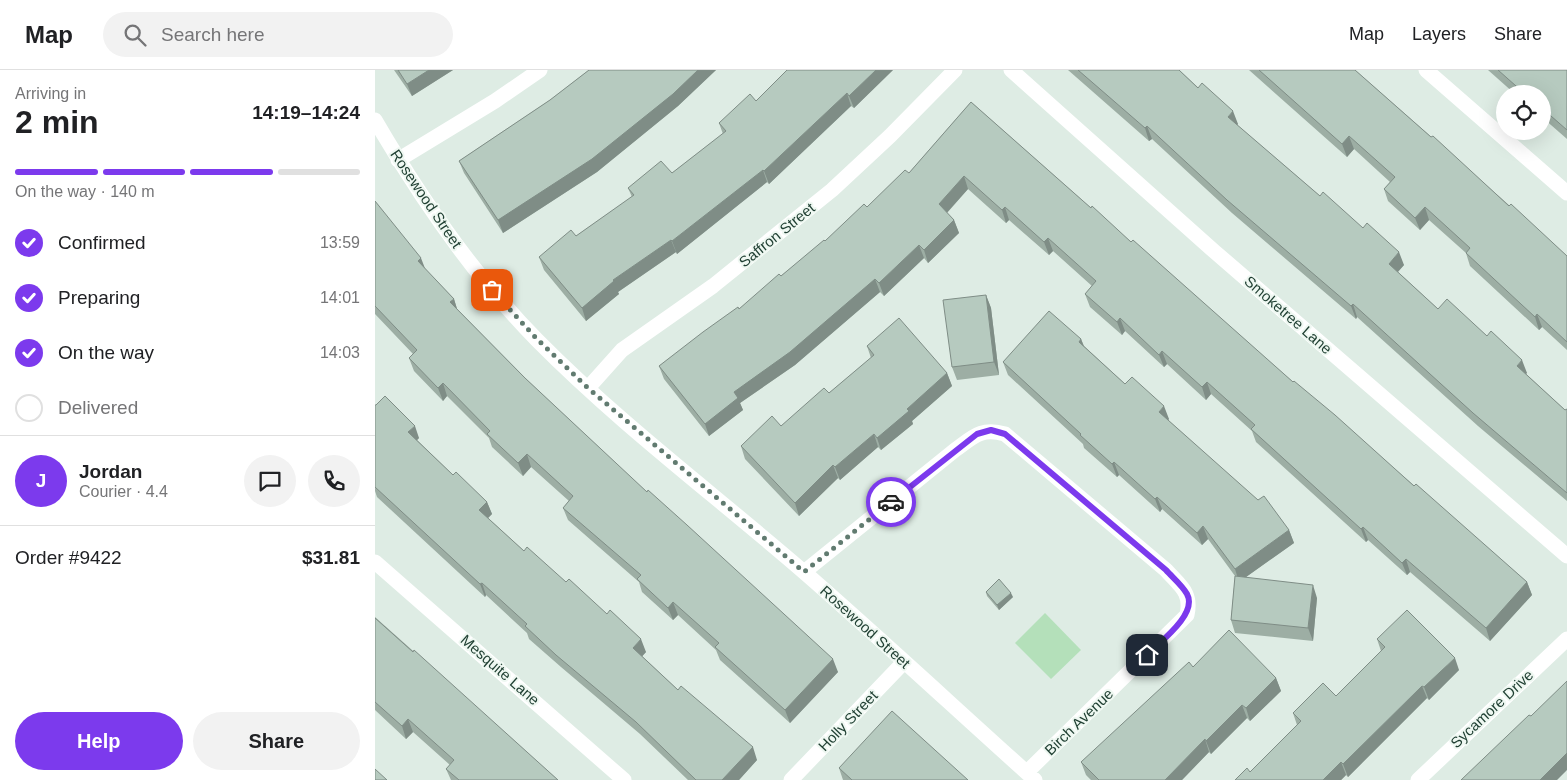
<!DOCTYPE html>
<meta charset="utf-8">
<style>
body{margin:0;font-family:Arial,sans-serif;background:#f2f2f2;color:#202124;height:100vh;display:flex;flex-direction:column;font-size:19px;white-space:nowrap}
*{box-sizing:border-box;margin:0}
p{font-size:16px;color:#757577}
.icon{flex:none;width:28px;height:28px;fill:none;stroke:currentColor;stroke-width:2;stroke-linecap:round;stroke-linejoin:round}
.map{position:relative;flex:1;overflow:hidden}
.drawer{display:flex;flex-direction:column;background:#fff;width:375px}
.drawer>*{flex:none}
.fabs{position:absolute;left:1121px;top:15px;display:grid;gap:10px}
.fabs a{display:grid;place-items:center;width:55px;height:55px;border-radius:50%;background:#fff;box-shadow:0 5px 20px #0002;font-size:25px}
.pin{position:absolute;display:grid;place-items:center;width:42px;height:42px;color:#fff;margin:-21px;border-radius:10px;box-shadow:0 2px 8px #0006}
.courier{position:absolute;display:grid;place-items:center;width:50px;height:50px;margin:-25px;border:4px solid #7c3aed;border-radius:50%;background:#fff;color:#222;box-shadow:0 1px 6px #0007}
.summary em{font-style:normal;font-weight:800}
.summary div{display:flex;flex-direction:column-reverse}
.summary{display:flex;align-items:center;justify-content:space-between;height:85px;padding:0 15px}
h1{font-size:32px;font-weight:800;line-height:38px}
.bar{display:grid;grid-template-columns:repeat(4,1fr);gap:8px 5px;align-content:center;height:60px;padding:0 15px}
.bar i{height:6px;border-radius:4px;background:#e0e0e0}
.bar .selected{background:#7c3aed}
.bar p{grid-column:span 4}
.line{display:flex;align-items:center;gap:12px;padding:0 15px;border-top:1px solid #e0e0e0}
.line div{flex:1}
.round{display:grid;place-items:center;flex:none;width:52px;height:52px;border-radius:26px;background:#f2f2f2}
ol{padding:0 15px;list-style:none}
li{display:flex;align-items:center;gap:15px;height:55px}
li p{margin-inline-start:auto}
li .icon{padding:5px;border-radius:50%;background:#7c3aed;color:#fff;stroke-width:4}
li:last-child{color:#757577}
li i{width:28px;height:28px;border:2px solid #e0e0e0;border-radius:50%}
.button{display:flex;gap:10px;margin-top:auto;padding:10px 15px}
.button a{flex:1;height:58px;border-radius:30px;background:#7c3aed;color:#fff;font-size:20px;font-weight:800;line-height:58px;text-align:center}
.button a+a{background:#f2f2f2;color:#202124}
header{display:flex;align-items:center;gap:30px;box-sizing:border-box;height:70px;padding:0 25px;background:#fff;border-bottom:1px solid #e0e0e0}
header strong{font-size:24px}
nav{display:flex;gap:28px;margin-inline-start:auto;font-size:18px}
.search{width:350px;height:45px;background:#f2f2f2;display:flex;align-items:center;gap:12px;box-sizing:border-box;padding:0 18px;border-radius:28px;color:#757577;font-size:19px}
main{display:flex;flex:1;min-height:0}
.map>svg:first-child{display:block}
.green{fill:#b4e0ba}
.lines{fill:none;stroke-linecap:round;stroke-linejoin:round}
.minor{stroke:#fff;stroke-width:15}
.wall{fill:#9daea4}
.shaded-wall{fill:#7f8d86}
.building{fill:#b6cabf;stroke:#7f8d86}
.done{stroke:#617b70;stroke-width:5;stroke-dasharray:0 9}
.route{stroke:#7c3aed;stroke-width:6}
.labels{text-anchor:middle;stroke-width:4;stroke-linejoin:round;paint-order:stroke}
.street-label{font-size:15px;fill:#1e3e31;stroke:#eff8f2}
</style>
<header>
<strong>Map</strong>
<div class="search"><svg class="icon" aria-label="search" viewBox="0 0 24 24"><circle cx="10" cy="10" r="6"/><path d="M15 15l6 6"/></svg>Search here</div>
<nav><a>Map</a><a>Layers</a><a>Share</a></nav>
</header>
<main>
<section class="drawer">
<div class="summary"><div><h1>2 min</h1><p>Arriving in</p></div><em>14:19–14:24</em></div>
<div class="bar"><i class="selected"></i><i class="selected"></i><i class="selected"></i><i></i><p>On the way · 140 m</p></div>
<ol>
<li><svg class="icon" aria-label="check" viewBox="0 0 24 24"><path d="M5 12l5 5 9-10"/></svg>Confirmed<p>13:59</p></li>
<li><svg class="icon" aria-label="check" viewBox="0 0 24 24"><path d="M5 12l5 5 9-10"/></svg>Preparing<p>14:01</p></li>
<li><svg class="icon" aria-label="check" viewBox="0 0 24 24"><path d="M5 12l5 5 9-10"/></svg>On the way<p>14:03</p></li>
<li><i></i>Delivered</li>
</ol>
<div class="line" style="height:90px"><b class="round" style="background:#7c3aed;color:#fff">J</b><div><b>Jordan</b><p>Courier · 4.4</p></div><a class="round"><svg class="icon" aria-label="chat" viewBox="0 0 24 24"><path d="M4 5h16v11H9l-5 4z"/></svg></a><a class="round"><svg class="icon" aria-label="phone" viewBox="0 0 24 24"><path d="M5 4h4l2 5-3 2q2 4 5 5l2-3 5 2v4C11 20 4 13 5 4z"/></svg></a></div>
<div class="line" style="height:65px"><div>Order #9422</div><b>$31.81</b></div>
<div class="button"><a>Help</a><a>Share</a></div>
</section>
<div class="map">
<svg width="1192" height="710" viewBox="0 0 1192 710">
<rect width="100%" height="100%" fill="#deece4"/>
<path class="green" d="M670 543 706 580 676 609 640 573Z"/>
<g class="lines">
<path class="minor" d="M636 0 840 182 1192 486
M1051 0 1192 123
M0 50C46 129 98 205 162 270 245 354 340 425 429 502 507 570 583 641 660 710
M23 90 120 31 165 0
M213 318 247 280 338 216 457 120 515 66 580 0
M0 492 249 710
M429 502 580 380C598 367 606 357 630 364L791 500C805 516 817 522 812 545L652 702
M416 710 529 592
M1043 710 1192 569"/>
</g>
<path class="wall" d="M19 0H78L37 26Z
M214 0H341L303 36 222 102 128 163 89 103 84 91 175 30Z
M518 0 479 38 476 36 394 114 392 112 302 184 301 182 243 222 244 224 211 251 169 200 164 187 201 166 257 127 253 118 297 103 348 64 344 53 381 31Z
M693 0H804L863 54 862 55 945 126 1029 195 1023 202 1063 239 1152 303 1151 304 1190 340 1192 339V431L1103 356 982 247 981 249 857 143 777 69 774 71Z
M874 0H980L1192 186V280L1167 257 1164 260 1095 196 1091 183 1054 150 1045 160 1013 131 1009 119 1015 112 979 79 972 87Z
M1113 0H1192V69L1168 48V24H1140Z
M596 32 716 138 756 172 918 312 1152 512 1157 525 1115 571 1035 502 1032 505 993 470 991 472 881 372 877 361 836 324 831 330 792 294 789 297 750 261 747 265 715 237 710 224 717 216 678 181 674 185 634 150 631 153 593 119 572 143 579 150 584 163 553 193 549 188 509 226 505 222 420 295 365 333 368 340 334 366 289 309 284 296 364 239 450 171 534 103Z
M0 131 49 198 79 229 82 239 150 308 463 602 415 653 345 590 341 580 303 545 298 550 267 522 264 512 193 450 188 438 194 431 156 397 148 406 117 377 114 368 72 326 68 331 39 301 34 288 38 284 0 244Z
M611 225 616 238 624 305 582 310 577 297Z
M706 269 709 276 750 314 794 349 793 350 914 460 919 473 871 507 942 528 938 571 860 563 856 550 860 506 833 469 827 475 787 439 785 442 744 405 742 407 709 378 708 374 633 305 628 292Z
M492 276 572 303 577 316 537 351 538 354 506 380 503 377 465 410 463 408 424 446 370 389 366 376 406 356 454 323 496 288Z
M0 335 44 368 42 370 78 405 112 432 117 444 113 448 149 481 191 512 271 582 267 586 303 620 382 690 364 710H313L265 664 186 597 154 569 152 563 111 525 110 527 2 427 0 421Z
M611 522 638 527 624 540 612 526Z
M0 547 183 710H76L71 699 75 695 38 662 31 669 0 640Z
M1002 569 1084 600 1054 630 1052 628 973 707 971 705 966 710H860L875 702 922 655 918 643 961 626 1006 581Z
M818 597 901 608 906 621 875 651 872 648 836 684 834 682 807 710H716L711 705 706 692Z
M464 698 593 710H468Z"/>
<path class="shaded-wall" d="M54 0H78L37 26 32 14Z
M323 0H341L303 36 222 102 128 163 123 150Z
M501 0H518L479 38 474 26Z
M472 23 476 36 394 114 389 101Z
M858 41 863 54 858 60 853 47Z
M772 56 777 69 774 71 770 58Z
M974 66 979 79 972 87 967 74Z
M388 100 392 112 302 184 297 171Z
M589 106 593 119 568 147 564 134Z
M630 137 634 150 631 153 627 140Z
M1050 137 1054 150 1045 160 1040 148Z
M579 150 584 163 553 193 549 180Z
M673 168 678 181 674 185 669 172Z
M296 170 301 182 243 222 244 224 211 251 207 238 238 210Z
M544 175 549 188 509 226 504 213Z
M1024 182 1029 195 1019 206 1014 194Z
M46 188 51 201 43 191Z
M500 209 505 222 420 295 365 333 368 340 334 366 330 354 359 322Z
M611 225 616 238 624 305 619 292Z
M79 229 83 242 75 232Z
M978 234 982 247 981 249 976 236Z
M1162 244 1167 257 1164 260 1160 247Z
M745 248 750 261 747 265 742 252Z
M706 269 711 282 704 272Z
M787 281 792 294 789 297 784 285Z
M1147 290 1152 303 1146 308 1142 296Z
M572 303 577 316 537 351 538 354 506 380 502 368 532 339Z
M832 312 836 324 831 330 827 317Z
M68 313 72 326 68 331 63 318Z
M789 336 794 349 789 355 784 342Z
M40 356 44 368 37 375 33 362Z
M499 364 503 377 465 410 460 397Z
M152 384 156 397 148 406 143 393Z
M739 392 744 405 742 407 737 394Z
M458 395 463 408 424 446 420 433Z
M782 427 787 439 785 442 780 429Z
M112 432 117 444 109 452 104 440Z
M828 456 833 469 827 475 822 463Z
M988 457 993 470 991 472 986 459Z
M914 460 919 473 864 512 860 499Z
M1031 489 1035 502 1032 505 1027 493Z
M1152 512 1157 525 1115 571 1111 558Z
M107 513 111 525 110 527 105 514Z
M938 515 942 528 938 571 933 558Z
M636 523 638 527 624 540 622 535Z
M298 532 303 545 298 550 293 538Z
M266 569 271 582 263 591 258 578Z
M1080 588 1084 600 1054 630 1049 617Z
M458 589 463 602 415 653 410 640Z
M901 608 906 621 875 651 871 638Z
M1047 616 1052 628 973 707 968 694Z
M867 635 872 648 836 684 831 671Z
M33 649 38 662 31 669 27 656Z
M830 669 834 682 807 710H790Z
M378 677 382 690 364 710H347Z
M1192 683V700L1182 710H1165Z
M966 692 971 705 966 710H948Z"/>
<path class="building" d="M23 0H54L32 14Z
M214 0H323L298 24 217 89 123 150 84 91 175 30Z
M412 0H501L474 26 472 23 389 101 388 100 297 171 296 170 238 210 239 211 207 238 164 187 196 160 201 166 259 125 253 118 286 91 297 103 351 61 344 53 375 24 381 31Z
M703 0H804L823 18 827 13 858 41 853 47 945 126 948 122 988 158 992 153 1024 182 1014 194 1063 239 1072 229 1112 266 1116 261 1147 290 1142 296 1190 340 1192 339V423L1098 343 978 234 976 236 852 130 772 56 770 58Z
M884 0H980L1056 67 1058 66 1134 136 1136 134 1192 186V272L1162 244 1160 247 1091 183 1095 178 1050 137 1040 148 1009 119 1020 107 974 66 967 74Z
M1123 0H1192V60L1168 39V24H1150Z
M596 32 716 138 717 136 756 172 758 170 918 312 919 311 960 345 1039 416 1041 414 1152 512 1111 558 1031 489 1027 493 988 457 986 459 876 359 880 355 832 312 827 317 787 281 784 285 745 248 742 252 710 224 721 211 673 168 669 172 630 137 627 140 589 106 564 134 579 150 549 180 544 175 504 213 500 209 415 282 359 322 363 328 330 354 284 296 328 262 363 237 364 239 404 204 406 206 449 170 450 171 489 134 492 137 530 100 534 103Z
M0 131 46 188 43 191 79 229 75 232 150 308 272 422 273 420 312 455 458 589 410 640 340 577 344 573 298 532 293 538 262 509 266 505 188 438 198 426 152 384 143 393 112 364 115 361 68 313 63 318 34 288 42 280 0 236Z
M611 225 619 292 577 297 568 230Z
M674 241 706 269 704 272 750 314 757 307 789 336 784 342 883 430 889 426 914 460 860 499 828 456 822 463 782 427 780 429 739 392 737 394 705 365 706 364 628 292Z
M524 248 572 303 532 339 534 341 502 368 499 364 460 397 458 395 420 433 366 376 397 346 406 356 449 318 454 323 499 285 492 276Z
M10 326 40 356 33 362 78 405 81 402 112 432 104 440 149 481 152 477 191 512 194 509 232 544 235 540 266 569 258 578 303 620 306 616 378 677 347 710H321L261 652 181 585 150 556 152 554 107 513 105 514 0 417V335H1Z
M860 506 938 515 933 558 856 550Z
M624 509 636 523 622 535 611 522Z
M1032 540 1080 588 1049 617 1047 616 968 694 966 692 948 710H860L872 698 875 702 926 651 918 643 948 613 961 626 1010 577 1002 569Z
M0 548 38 582 39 580 183 710H84L71 699 79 690 33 649 27 656 0 632Z
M854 560 901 608 871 638 867 635 831 671 830 669 790 710H724L706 692 814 592 818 597Z
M1192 611V683L1165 710H1086L1154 645 1156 646Z
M517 641 593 710H477L464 698Z
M0 699 12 710H0Z"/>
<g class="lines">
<path class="done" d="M117 220 162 269 213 318 429 502 516 432"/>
<path class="route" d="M516 432 602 364 616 360 630 364 791 500C797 507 807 515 812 524 823 544 785 572 772 585"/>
</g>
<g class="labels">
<g class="street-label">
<text transform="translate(51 129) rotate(56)" y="5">Rosewood Street</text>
<text transform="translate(402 165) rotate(-39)" y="5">Saffron Street</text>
<text transform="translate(913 245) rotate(41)" y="5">Smoketree Lane</text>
<text transform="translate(490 557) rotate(42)" y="5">Rosewood Street</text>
<text transform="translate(125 600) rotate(41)" y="5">Mesquite Lane</text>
<text transform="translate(1117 639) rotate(-43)" y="5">Sycamore Drive</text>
<text transform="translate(473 651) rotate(-46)" y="5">Holly Street</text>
<text transform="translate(704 652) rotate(-44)" y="5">Birch Avenue</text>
</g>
</g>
</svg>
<div class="fabs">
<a><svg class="icon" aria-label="locate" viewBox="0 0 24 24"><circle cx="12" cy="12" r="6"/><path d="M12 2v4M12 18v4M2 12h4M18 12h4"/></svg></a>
</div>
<div class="pin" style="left:117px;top:220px;background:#ea580c"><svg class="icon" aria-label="bag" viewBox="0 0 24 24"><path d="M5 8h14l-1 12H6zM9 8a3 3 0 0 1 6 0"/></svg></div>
<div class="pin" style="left:772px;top:585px;background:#1f2937"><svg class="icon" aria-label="home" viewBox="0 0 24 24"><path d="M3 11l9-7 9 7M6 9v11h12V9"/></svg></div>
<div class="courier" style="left:516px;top:432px"><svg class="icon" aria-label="car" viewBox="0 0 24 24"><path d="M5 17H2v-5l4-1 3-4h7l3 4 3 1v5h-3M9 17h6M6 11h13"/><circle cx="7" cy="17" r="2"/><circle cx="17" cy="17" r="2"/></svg></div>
</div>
</main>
